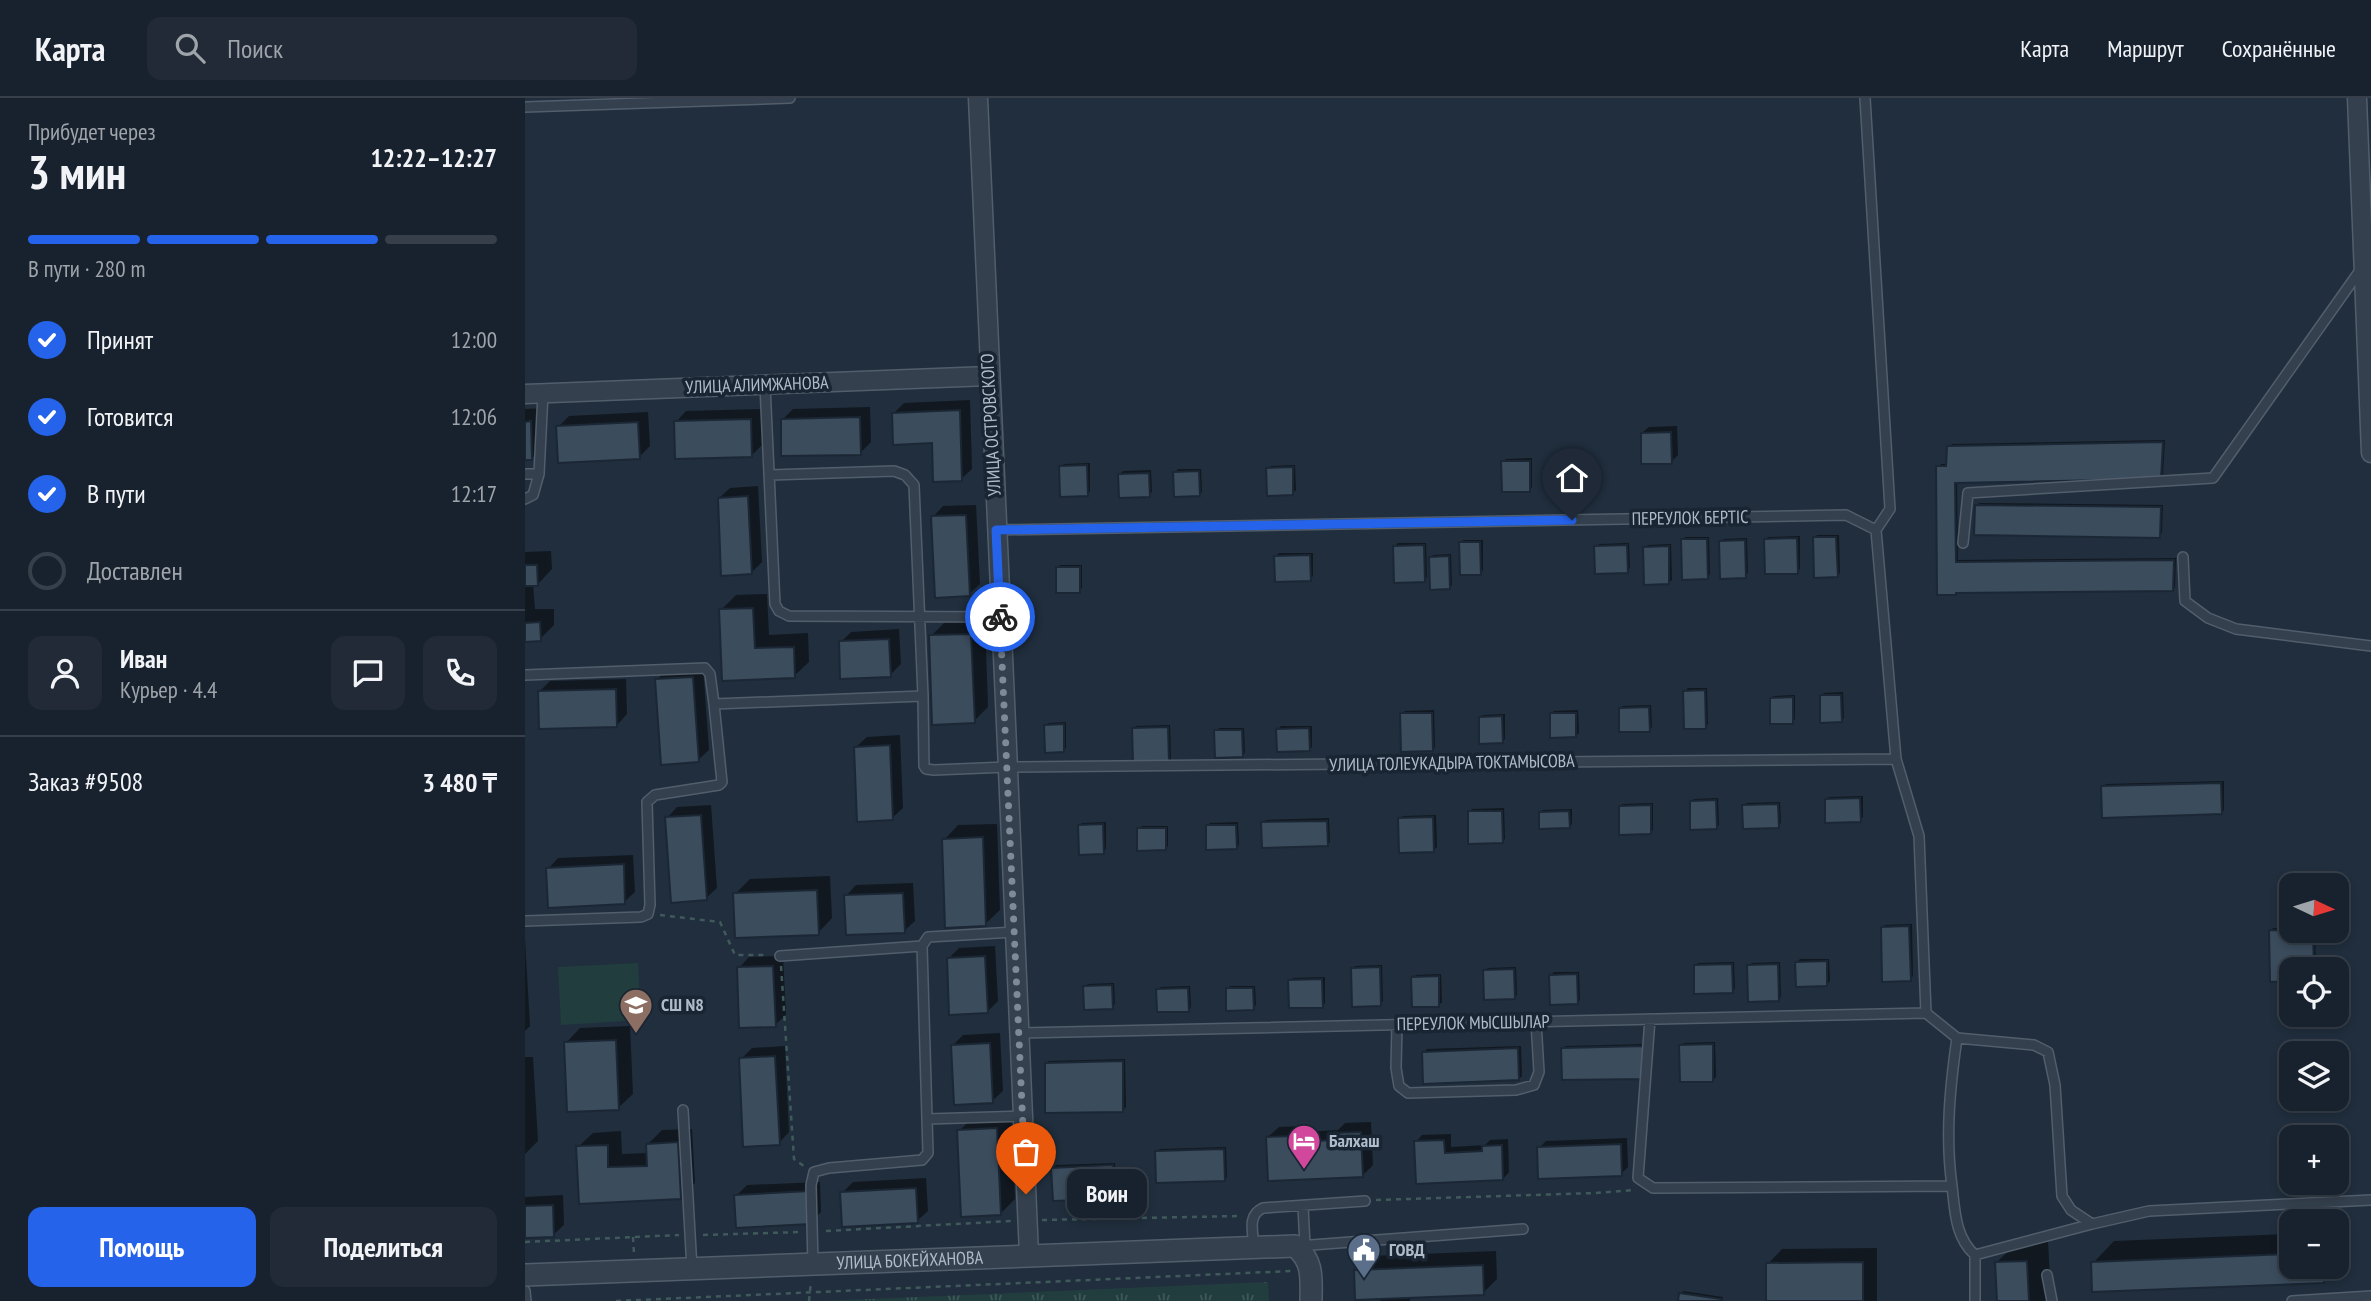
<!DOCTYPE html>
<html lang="ru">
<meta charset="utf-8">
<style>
body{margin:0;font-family:"PT Sans Narrow",sans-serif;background:#212a36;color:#f1f3f6;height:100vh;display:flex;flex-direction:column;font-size:26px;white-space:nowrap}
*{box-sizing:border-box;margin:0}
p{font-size:23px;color:#9fa4aa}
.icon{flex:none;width:38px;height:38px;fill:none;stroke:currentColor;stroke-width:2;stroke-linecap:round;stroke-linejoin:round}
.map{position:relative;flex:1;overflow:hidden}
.side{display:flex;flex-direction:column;background:#18222e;width:525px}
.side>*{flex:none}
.needle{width:46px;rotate:94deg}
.controls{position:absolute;left:1754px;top:775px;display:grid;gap:14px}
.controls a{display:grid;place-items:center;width:70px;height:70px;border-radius:14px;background:#18222e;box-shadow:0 4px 10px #0003,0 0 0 2px #363f4a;font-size:35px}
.pin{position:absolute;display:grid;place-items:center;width:60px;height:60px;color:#fff;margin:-72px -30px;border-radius:50% 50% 50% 0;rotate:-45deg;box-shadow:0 0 7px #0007}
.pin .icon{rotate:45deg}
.courier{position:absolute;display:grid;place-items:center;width:70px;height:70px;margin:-35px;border:5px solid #2563eb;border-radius:50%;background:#fff;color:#222;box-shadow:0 2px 9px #0007}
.bubble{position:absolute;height:49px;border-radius:14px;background:#18222e;box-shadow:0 4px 10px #0003,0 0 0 2px #363f4a;font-size:23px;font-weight:800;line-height:49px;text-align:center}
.headline em{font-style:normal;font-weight:800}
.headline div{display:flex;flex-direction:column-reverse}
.headline{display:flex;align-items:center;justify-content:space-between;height:119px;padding:0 28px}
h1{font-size:46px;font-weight:800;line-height:52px}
.bar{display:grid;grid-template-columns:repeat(4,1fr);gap:10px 7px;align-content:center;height:84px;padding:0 28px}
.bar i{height:9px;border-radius:5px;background:#363f4a}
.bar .on{background:#2563eb}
.bar p{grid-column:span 4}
.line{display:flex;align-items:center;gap:18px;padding:0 28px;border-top:2px solid #363f4a}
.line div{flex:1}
.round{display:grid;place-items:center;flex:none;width:74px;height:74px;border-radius:14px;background:#212a36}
ol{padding:0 28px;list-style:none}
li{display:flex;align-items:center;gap:21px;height:77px}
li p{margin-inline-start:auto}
li .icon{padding:7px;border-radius:50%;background:#2563eb;color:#fff;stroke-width:4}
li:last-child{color:#9fa4aa}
li i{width:38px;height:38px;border:4px solid #363f4a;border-radius:50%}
.primary-button{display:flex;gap:14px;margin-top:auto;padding:14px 28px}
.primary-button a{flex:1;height:80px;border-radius:14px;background:#2563eb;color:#fff;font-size:28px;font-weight:800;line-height:80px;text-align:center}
.primary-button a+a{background:#212a36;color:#f1f3f6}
header{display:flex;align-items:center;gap:42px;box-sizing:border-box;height:98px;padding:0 35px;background:#18222e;border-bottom:2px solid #363f4a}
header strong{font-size:33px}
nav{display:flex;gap:38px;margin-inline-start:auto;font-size:24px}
.search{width:490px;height:63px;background:#212a36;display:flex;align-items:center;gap:18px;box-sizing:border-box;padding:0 24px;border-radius:14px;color:#9fa4aa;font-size:26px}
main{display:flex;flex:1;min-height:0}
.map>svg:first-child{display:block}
.grass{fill:#223d3e}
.park{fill:url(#park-tufts)}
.shadow{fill:#0007}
.building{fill:#3b4c5d;stroke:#1b2734;stroke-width:2}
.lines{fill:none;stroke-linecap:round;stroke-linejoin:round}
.service-casing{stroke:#525e6b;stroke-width:12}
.minor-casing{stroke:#525e6b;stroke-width:21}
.tertiary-casing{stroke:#525e6b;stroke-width:24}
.path{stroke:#405a5b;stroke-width:2.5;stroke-dasharray:5 5;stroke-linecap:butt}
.service{stroke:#34404d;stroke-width:9}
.minor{stroke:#34404d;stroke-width:18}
.tertiary{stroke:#34404d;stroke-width:21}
.done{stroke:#7d8a98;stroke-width:7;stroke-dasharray:0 12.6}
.route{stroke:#2563eb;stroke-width:9}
.labels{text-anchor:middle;stroke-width:7;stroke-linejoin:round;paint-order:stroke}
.street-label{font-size:18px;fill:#afbbc9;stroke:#192532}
.poi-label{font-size:18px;font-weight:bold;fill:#afbbc9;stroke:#192532;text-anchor:start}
</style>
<header>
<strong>Карта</strong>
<div class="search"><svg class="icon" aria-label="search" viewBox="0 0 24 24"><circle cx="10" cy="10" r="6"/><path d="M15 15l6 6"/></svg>Поиск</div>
<nav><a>Карта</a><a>Маршрут</a><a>Сохранённые</a></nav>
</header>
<main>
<section class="side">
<div class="headline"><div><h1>3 мин</h1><p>Прибудет через</p></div><em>12:22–12:27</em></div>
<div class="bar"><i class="on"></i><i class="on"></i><i class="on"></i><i></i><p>В пути · 280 m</p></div>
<ol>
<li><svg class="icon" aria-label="check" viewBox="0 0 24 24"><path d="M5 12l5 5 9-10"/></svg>Принят<p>12:00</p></li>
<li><svg class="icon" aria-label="check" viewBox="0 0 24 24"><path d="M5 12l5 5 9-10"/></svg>Готовится<p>12:06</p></li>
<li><svg class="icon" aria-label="check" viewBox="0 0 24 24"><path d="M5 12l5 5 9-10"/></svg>В пути<p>12:17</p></li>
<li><i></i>Доставлен</li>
</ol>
<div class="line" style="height:126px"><a class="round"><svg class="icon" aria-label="person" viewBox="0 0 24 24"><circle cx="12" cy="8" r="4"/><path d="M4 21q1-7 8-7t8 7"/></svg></a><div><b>Иван</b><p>Курьер · 4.4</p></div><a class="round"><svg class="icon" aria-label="chat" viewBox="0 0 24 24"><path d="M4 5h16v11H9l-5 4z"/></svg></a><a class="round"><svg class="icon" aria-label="phone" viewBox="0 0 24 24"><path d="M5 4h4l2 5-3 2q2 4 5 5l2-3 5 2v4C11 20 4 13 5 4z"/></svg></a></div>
<div class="line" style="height:91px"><div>Заказ #9508</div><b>3 480 ₸</b></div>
<div class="primary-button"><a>Помощь</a><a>Поделиться</a></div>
</section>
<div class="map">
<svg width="1846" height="1203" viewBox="0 0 1846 1203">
<defs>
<pattern id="park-tufts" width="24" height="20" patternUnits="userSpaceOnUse" patternTransform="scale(1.75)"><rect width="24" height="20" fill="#223d3e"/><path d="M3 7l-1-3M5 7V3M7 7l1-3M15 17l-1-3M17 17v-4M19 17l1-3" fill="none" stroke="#405759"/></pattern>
</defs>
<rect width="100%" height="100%" fill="#202e3d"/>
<path class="grass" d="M113 865 116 922 36 927 33 869Z"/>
<path class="park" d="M743 1184 744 1203H298Z"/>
<path class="shadow" d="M445 302 447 371 436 381 409 343 369 315 379 305Z
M345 309 346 344 335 355 257 322 268 311Z
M20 310 21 346 7 360H0V311Z
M236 311 237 347 227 357 151 324 161 313Z
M123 314 125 348 114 359 33 329 44 318Z
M1152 328 1153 357 1146 364 1117 335 1124 329Z
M1640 342 1638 376 1635 379 1432 383 1433 462 1651 460 1650 489 1647 491 1414 495 1413 369 1416 366H1423L1424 349 1427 346Z
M1007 360V389L1005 392 978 364 981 361Z
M565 365V393L562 396 536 369 539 366Z
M770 367 771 392 768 395 743 371 746 368Z
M653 371H676L677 394 674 397 650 374Z
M626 372 627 394 624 397 595 376 598 373Z
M233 388 237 464 226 475 194 400 205 390Z
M1454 405 1638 407 1637 435 1634 438 1452 408Z
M451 407 455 486 444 496 408 419 418 408Z
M1292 437H1314L1315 475 1312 477 1289 440Z
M1275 438V471L1272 474 1241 442 1243 439Z
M1160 439H1184L1185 476 1183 479 1158 442Z
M1222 440 1223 475 1220 478 1196 443 1199 441Z
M938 442H958V472L956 475 936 445Z
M873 445H901L902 479 899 482 870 448Z
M1104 445 1105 470 1102 473 1071 449 1074 446Z
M1146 446 1147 482 1144 484 1120 450 1123 447Z
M26 453 27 471 13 486H8L10 511H29V527L15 541 0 542V454Z
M754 455H788V478L785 481 751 458Z
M926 456 927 487 924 490 906 459 908 457Z
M535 467H557V490L554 493 532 470Z
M242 496 244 537 283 535 284 564 269 578 199 581 196 512 211 497Z
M460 522 463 609 449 623 406 538 420 524Z
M374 531 376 566 365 577 316 544 326 534Z
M178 569 184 652 173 662 132 582 142 571Z
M101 581 102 616 92 627 15 593 25 583Z
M1163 590H1182L1183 626 1180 629 1160 593Z
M1318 594 1319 620 1316 623 1296 598 1299 595Z
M1270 597V621L1267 624 1246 601 1249 598Z
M1126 607 1127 629 1124 632 1095 611 1098 608Z
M909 612 910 649 907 652 877 616 880 613Z
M1053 612 1054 635 1051 637 1026 616 1029 613Z
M980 616V641L977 644 955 619 958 617Z
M541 624V650L538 653 521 627 524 625Z
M645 627 646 661 643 664 609 631 611 628Z
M756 628H787V649L784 651 753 631Z
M694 630H719L720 655 717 658 691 633Z
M375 637 378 710 367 720 331 649 342 639Z
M1699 683V712L1696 715 1578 689 1581 686Z
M1338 698V719L1335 722 1301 702 1304 699Z
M1193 700 1194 727 1191 730 1166 704 1169 701Z
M1255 704 1256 725 1253 728 1219 708 1222 705Z
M1128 705V732L1125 735 1095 708 1098 706Z
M186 707 192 790 181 800 142 720 152 709Z
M979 710 980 741 977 743 944 714 947 711Z
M1047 711V726L1044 729 1015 715 1018 712Z
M911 717 912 749 909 752 875 721 878 718Z
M804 720 805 744 802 747 738 725 741 722Z
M581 724V751L578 754 555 728 557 725Z
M713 724 714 747 711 750 683 728 685 725Z
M472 726 475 812 460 826 419 742 433 727Z
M617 728H643V748L640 751 614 731Z
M108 757 110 794 99 804 23 771 33 760Z
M305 778 307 820 293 835 210 796 225 781Z
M388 785 390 823 379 833 321 798 331 787Z
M1387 826 1388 878 1385 881 1358 830 1360 827Z
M1748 830 1790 833 1791 872H1766L1745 833Z
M0 841 5 928 0 933Z
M470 848 473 903 462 914 423 861 434 850Z
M258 858 261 917 250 927 214 870 224 859Z
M1275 861H1304L1305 883 1302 886 1272 864Z
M1209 864 1210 891 1207 893 1171 868 1173 865Z
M1255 864 1256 899 1253 901 1224 868 1227 865Z
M857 867 858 903 855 906 828 871 830 868Z
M991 869 992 897 989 900 960 873 963 870Z
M1029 874H1054L1055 902 1052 905 1026 877Z
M916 876 917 904 914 907 888 880 891 877Z
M800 879V905L797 908 765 883 768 880Z
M589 885 590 906 587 909 560 889 563 886Z
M665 888 666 909 663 912 633 891 636 889Z
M705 888H730L731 907 728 910 703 891Z
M105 928 108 996 93 1010 41 945 55 930Z
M475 935 478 993 467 1003 428 947 438 937Z
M1190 944 1191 979 1188 982 1156 947 1159 945Z
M1122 946 1123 976 1038 950 1041 948Z
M260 948 264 1034 254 1045 216 961 227 950Z
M996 948 997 978 994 981 899 954 902 951Z
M0 959H8L13 1043 0 1056Z
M600 961 601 1009 598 1012 521 965 524 963Z
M486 1017 490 1101 476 1115 434 1033 448 1019Z
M846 1024 848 1067 838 1077 743 1039 754 1029 779 1028V1034L813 1032 820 1025Z
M167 1031 170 1085 155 1100 56 1104 53 1049 68 1035 96 1033 97 1056 123 1055V1046L137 1032Z
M926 1036V1049L960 1047 965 1042 983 1041 984 1074 978 1081 891 1044 897 1037Z
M1102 1040 1103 1069 1096 1076 1014 1050 1021 1043Z
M701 1049 702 1079 699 1082 632 1053 635 1051Z
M590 1065 591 1096 588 1099 528 1070 531 1067Z
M401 1080 403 1113 392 1123 317 1095 328 1084Z
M295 1084 296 1114 285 1125 211 1098 222 1087Z
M38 1097 39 1127 28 1137 0 1138V1099Z
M1819 1134 1820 1162 1799 1184 1568 1165 1589 1143 1766 1136V1169H1811V1135Z
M1523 1142 1526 1203H1474L1472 1164 1494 1143Z
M1352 1150V1203H1243V1166L1257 1151Z
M971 1153 972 1181 958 1195 885 1198V1203H855L858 1199 831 1173 845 1158Z
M1158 1193 1198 1199 1197 1203H1154Z"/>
<path class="building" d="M435 312 437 383 408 384 407 345 368 347 367 315Z
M335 319 336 357 256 358V321Z
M226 321 227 359 150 361 149 323Z
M6 323 7 362H0V324Z
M113 324 115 361 33 365 31 328Z
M1146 334 1147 366H1116V335Z
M1638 344 1636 381 1430 385 1431 464 1649 462 1648 493 1431 495V497H1412L1411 368H1421L1422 348Z
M976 363H1005V394H977Z
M562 367 563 398 535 399 534 368Z
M768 369V397L742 398 741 370Z
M674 373 675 398 649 399 648 374Z
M624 375 625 399 594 400 593 376Z
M223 398 227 476 196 478 193 400Z
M1450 407 1636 409 1635 440 1449 437Z
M441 417 445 498 410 500 406 418Z
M1288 439H1311L1313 479 1289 480Z
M1272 440 1273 476H1240L1239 441Z
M1156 441H1182L1183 481 1157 482Z
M1220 442 1221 480 1195 481 1194 443Z
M934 444H955L956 477H935Z
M899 447 900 484 869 485 868 448Z
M1102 447 1103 475 1070 476 1069 448Z
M1144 448V486L1119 487 1118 449Z
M785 457 786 483 750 484 749 458Z
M924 458 925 491 905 492 904 459Z
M0 467H12L13 488H0Z
M531 469H555V495H531Z
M228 510 230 550 269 549 270 580 197 583 194 511Z
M15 524 16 543 0 544V525Z
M446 536 450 625 407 627 404 537Z
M364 541 366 579 315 581 314 543Z
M168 579 174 664 136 667 130 581Z
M91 591 92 629 14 631 13 593Z
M1180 592 1181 631H1159L1158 593Z
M1295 597H1316L1317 624 1295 625Z
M1268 599V626H1245V600Z
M1124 609 1125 634H1094V610Z
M875 615H907L908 653 876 654Z
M1025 615H1051V639L1025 640Z
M977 618 978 645 954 646V619Z
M539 626V654L520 655 519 627Z
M643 629 644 665 608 666 607 630Z
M784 630 785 653 752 654 751 631Z
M689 632H717L718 659 690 660Z
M365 647 368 722 332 724 329 649Z
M1696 685 1697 716 1577 720 1576 688Z
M1335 700 1336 724 1300 725V701Z
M1191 702 1192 731 1165 732V703Z
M1253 706 1254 730 1218 731 1217 707Z
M1126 707V736L1094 737V708Z
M943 713H977L978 745 943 746Z
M1044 713 1045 730 1014 731V714Z
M176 717 182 802 146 805 140 719Z
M908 719 909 754 874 755 873 720Z
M802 723 803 748 737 750 736 724Z
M578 726 579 756 554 757 553 727Z
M681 727H711L712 751 681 752Z
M612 730H641V752L612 753Z
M458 739 461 828 420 830 417 741Z
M99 766 100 806 23 810 21 770Z
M292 792 294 837 210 840 208 795Z
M378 795 380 835 321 837 319 797Z
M1384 828 1386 883 1357 884 1356 829Z
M1744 832 1788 833 1789 872H1766V883L1745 884Z
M460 858 463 915 424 917 422 860Z
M1302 863V888L1271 889 1270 864Z
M1207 866 1208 895 1169 896V867Z
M1253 866 1254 903 1223 904 1222 867Z
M248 868 251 929 214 930 212 869Z
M855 869 856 908 827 909 826 870Z
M989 871 990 901 959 902 958 872Z
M1052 876 1053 906 1025 907 1024 877Z
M914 878V909H887L886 879Z
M797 881 798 910H764L763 882Z
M587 887 588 911 559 912 558 888Z
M663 890 664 914H632L631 891Z
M701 890H728L729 912 701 913Z
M91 942 94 1012 42 1014 39 944Z
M465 945 468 1005 429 1007 426 947Z
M1188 946V984H1155L1154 947Z
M1120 948V981L1037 982 1036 950Z
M993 950 994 982 898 986 897 954Z
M250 958 255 1047 218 1049 214 960Z
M598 963V1014L520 1015V965Z
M472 1030 476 1117 436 1119 432 1032Z
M836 1034 838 1079 743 1083 741 1039 769 1038V1044L808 1042V1035Z
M919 1042 920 1055 957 1053V1048L977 1047 978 1082 891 1086 889 1043Z
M153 1044 156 1101 54 1106 51 1048 83 1047V1069L122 1068 121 1046Z
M1096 1046 1097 1078 1013 1081 1012 1049Z
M699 1051 700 1083 631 1085 630 1053Z
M588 1067 589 1101 528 1103 526 1070Z
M391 1090 393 1125 317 1129 315 1094Z
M285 1093 286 1126 211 1130 209 1097Z
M28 1107 29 1139 0 1140V1108Z
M1766 1156V1169H1799V1185L1567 1194 1566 1164Z
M1502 1163 1504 1203H1472L1470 1164Z
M1338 1164V1203H1241V1165Z
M958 1167 959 1197 830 1202 829 1172Z
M1154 1195 1196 1201 1195 1203H1153Z"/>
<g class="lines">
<defs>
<path id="service" d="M1340 0 1365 411 1351 432 1371 661 1394 738 1401 915 1432 940 1509 947 1523 954 1530 987 1537 1098 1546 1112 1567 1126 1624 1113 1846 1102
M0 9 265 0
M240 287 250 506 254 513 264 518 475 519
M0 376H14L18 295
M245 377 369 373 380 377 389 387 398 598
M0 401 8 397 14 376
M471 432 1321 417 1351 432
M1438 445 1443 395 1688 380 1836 171
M1658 459 1660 503 1683 520 1711 531 1846 548
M0 577 180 570 185 576 189 606
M0 823 116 819 123 816 125 807 122 704 130 697 194 687 197 684 189 606 398 598 399 668 401 671 409 672 482 669 1371 661
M255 858 397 848
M1125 921 1113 1080 1128 1090 1427 1088C1430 1113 1430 1139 1450 1157L1567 1126
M872 926 871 970 874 988 883 995 991 992 1009 987 1014 974 1011 923
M496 935 1401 915
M158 1012 167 1171
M402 1021 498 1018
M1427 1088C1420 1038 1425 989 1432 940
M778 1108 780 1148
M773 1148 998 1131
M729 1149C728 1134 722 1117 738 1110L840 1103
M1450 1157V1203
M288 1166 286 1087 289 1074 304 1070 397 1062 403 1055 397 848 403 839 490 834
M1522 1177 1527 1203
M0 1193 1 1203
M1767 1203 1846 1198"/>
<path id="minor" d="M453 0C468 386 490 771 504 1157
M1832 0 1846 355
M0 296 464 278"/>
<g id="tertiary">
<path id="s1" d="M0 1177 770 1148C789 1164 786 1180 786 1203"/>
</g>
</defs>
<use href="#service" class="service-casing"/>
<use href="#minor" class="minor-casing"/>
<use href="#tertiary" class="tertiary-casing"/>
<path class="path" d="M135 817 195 824 210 857H242
M256 868 269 1061 280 1069
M851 1102 1070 1095 1110 1092
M517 1122 714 1118V1121
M301 1133 486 1123
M178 1137 276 1134
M108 1139 109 1156
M0 1144 154 1137
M91 1203 766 1173
M284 1203 286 1183"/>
<use href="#service" class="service"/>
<use href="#minor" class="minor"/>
<use href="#tertiary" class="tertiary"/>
</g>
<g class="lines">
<path class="done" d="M475 519 501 1096"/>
<path class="route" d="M475 519 471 432 1047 422"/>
</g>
<defs>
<symbol id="school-pin" viewBox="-11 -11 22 30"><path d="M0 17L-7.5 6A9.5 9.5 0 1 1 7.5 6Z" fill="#8d6e63" stroke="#192532"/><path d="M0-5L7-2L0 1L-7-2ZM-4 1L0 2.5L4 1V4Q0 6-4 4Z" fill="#fff"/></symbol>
<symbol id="hotel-pin" viewBox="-11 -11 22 30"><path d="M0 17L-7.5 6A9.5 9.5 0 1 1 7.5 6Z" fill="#d1479c" stroke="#192532"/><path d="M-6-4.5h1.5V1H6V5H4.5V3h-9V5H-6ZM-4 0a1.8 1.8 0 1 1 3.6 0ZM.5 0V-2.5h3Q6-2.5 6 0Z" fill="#fff"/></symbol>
<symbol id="civic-pin" viewBox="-11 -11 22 30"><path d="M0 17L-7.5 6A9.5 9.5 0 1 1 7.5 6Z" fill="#5c6f8a" stroke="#192532"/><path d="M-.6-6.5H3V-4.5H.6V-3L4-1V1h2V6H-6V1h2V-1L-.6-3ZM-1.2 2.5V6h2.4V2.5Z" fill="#fff"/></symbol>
</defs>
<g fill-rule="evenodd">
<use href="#school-pin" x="92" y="888" width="38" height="52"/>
<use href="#hotel-pin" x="760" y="1024" width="38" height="52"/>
<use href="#civic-pin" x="820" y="1133" width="38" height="52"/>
</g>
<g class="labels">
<g class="street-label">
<text transform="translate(232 287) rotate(-2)" y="6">УЛИЦА АЛИМЖАНОВА</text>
<text transform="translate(466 327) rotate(-93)" y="6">УЛИЦА ОСТРОВСКОГО</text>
<text transform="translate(1165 420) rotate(-1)" y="6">ПЕРЕУЛОК БЕРТІС</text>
<text transform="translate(927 665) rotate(-1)" y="6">УЛИЦА ТОЛЕУКАДЫРА ТОКТАМЫСОВА</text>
<text transform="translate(948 925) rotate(-1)" y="6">ПЕРЕУЛОК МЫСШЫЛАР</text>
<text dy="6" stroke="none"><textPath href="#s1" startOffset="385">УЛИЦА БОКЕЙХАНОВА</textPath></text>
</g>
<g class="poi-label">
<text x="136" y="913">СШ N8</text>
<text x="804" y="1049">Балхаш</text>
<text x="864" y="1158">ГОВД</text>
</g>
</g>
</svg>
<div class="controls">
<a><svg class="needle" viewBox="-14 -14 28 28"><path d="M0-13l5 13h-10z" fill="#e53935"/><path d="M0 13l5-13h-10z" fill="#9fa4aa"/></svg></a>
<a><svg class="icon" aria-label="locate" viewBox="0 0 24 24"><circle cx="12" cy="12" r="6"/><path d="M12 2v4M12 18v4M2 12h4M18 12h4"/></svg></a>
<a><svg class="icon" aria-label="layers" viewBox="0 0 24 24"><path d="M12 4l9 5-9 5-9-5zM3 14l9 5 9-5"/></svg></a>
<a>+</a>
<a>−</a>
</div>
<div class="pin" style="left:501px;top:1096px;background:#ea580c"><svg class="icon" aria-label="bag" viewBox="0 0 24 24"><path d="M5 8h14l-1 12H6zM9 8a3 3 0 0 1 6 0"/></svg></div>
<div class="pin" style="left:1047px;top:422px;background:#1f2937"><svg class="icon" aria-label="home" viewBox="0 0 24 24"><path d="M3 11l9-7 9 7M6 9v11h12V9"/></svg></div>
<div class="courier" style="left:475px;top:519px"><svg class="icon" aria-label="bike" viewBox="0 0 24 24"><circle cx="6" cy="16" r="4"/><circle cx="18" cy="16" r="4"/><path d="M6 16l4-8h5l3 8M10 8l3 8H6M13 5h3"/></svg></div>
<div class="bubble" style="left:542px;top:1071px;width:80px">Воин</div>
</div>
</main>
